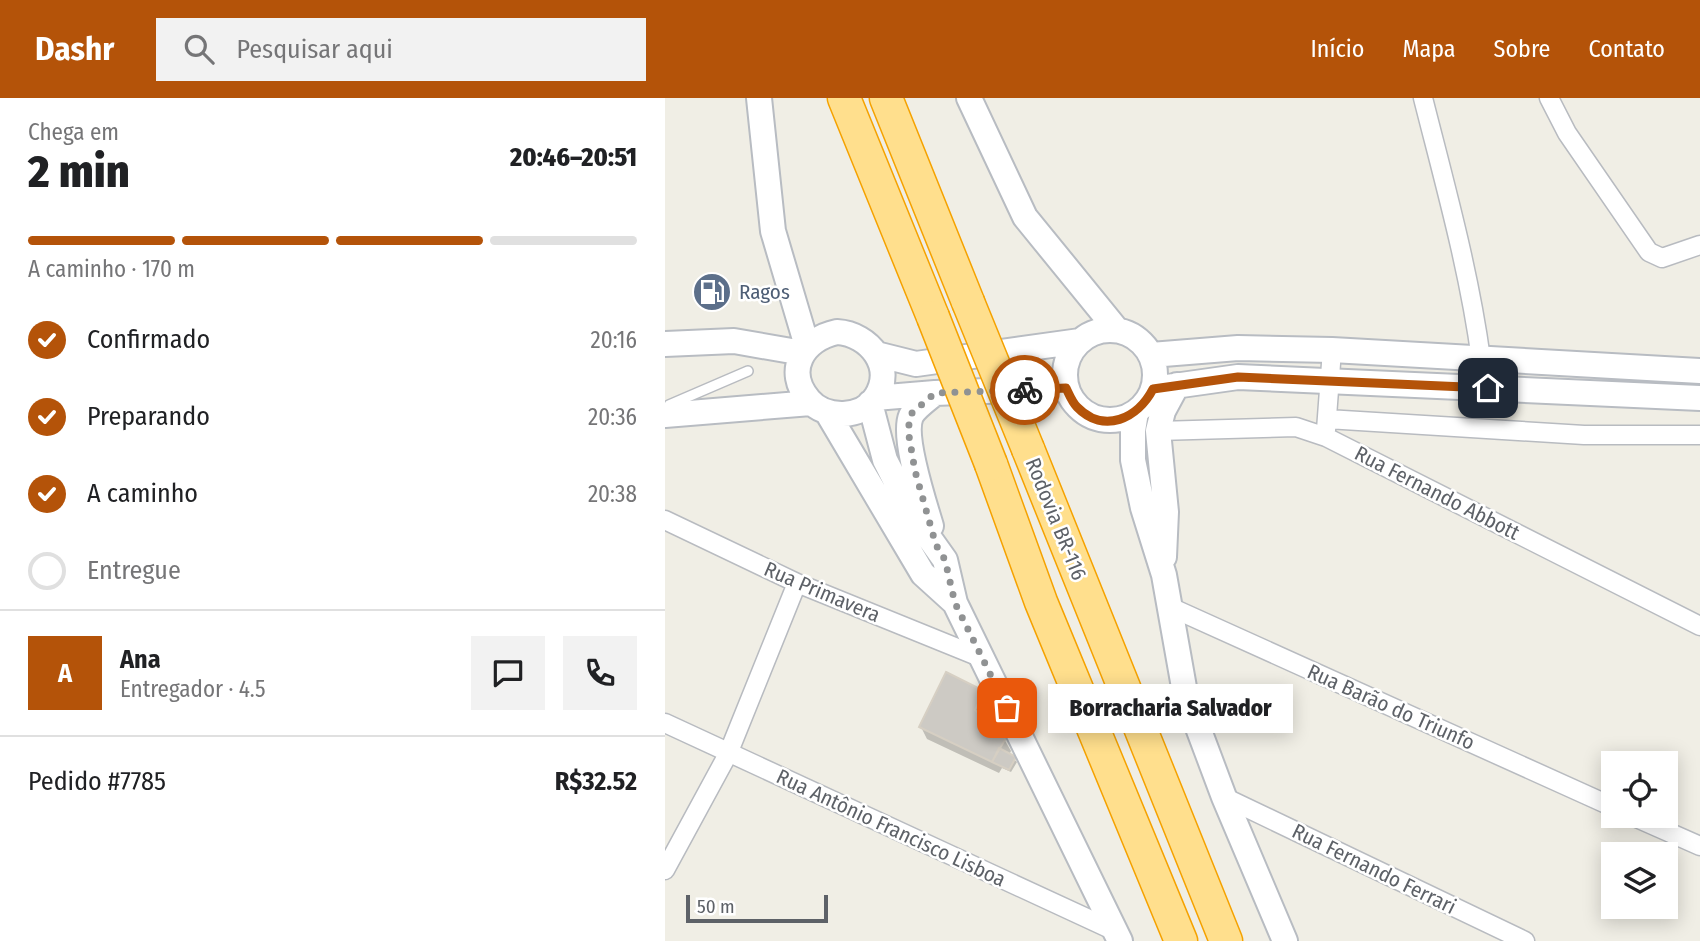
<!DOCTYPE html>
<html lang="pt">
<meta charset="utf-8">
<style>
body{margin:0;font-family:"Fira Sans Condensed",sans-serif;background:#f2f2f2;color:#202124;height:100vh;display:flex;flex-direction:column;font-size:26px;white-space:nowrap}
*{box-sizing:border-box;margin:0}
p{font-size:23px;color:#757577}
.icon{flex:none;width:38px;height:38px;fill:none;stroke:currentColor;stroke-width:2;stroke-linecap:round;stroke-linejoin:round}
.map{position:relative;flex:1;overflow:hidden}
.details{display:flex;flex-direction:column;background:#fff;width:665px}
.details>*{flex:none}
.fabs{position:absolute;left:936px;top:653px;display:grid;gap:14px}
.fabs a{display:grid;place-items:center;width:77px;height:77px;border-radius:0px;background:#fff;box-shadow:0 4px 18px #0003;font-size:35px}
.scale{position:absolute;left:21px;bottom:18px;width:142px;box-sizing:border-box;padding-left:7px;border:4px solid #5d6167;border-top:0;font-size:19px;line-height:24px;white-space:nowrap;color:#5d6167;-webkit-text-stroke:5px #fff;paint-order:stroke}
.pin{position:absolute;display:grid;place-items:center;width:60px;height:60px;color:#fff;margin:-30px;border-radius:14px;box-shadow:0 4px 10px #0006}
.courier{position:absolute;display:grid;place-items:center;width:70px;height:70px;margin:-35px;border:5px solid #b45309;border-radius:50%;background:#fff;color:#222;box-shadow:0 2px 9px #0007}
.bubble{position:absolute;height:49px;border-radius:0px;background:#fff;box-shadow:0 4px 18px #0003;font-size:23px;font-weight:800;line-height:49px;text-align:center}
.head em{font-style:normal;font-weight:800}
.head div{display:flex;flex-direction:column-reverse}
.head{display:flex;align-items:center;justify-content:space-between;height:119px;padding:0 28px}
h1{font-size:46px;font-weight:800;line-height:52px}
.bar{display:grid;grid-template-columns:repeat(4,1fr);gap:10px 7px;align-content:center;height:84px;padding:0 28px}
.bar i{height:9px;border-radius:5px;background:#e0e0e0}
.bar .current{background:#b45309}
.bar p{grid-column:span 4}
.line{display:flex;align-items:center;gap:18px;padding:0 28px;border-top:2px solid #e0e0e0}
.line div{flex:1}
.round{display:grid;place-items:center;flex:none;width:74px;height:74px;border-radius:0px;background:#f2f2f2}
ol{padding:0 28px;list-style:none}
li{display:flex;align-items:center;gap:21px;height:77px}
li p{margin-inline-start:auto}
li .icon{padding:7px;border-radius:50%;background:#b45309;color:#fff;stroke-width:4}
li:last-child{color:#757577}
li i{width:38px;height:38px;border:4px solid #e0e0e0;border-radius:50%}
header{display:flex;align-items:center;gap:42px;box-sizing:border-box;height:98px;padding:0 35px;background:#b45309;color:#fff}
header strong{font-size:33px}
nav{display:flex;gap:38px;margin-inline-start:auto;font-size:24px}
.search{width:490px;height:63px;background:#f2f2f2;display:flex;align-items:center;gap:18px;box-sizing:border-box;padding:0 24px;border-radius:0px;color:#757577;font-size:26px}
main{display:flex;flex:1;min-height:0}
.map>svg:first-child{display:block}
.shadow{fill:#0003}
.building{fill:#cdcac4;stroke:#d6cfc3;stroke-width:2}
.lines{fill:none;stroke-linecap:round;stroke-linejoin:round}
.service-casing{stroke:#b8bbc0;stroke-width:12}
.minor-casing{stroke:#b8bbc0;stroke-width:21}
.secondary-casing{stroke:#b8bcc2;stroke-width:28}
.motorway-casing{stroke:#f5a200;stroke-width:35}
.service{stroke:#fff;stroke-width:9}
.minor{stroke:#fff;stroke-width:18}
.secondary{stroke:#fff;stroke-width:24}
.motorway{stroke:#ffdf8d;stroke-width:32}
.motorway-bridge-casing{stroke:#f5a200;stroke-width:35;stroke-linecap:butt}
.motorway-bridge{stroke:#ffdf8d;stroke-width:32}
.done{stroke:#909293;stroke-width:7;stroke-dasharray:0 12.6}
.route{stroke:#b45309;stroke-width:9}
.labels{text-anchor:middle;stroke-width:5;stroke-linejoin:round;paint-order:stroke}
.service-label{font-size:21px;fill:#4e5e75;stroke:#fff;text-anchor:start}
.street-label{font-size:21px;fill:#5d6167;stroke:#fff}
</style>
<header>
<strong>Dashr</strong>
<div class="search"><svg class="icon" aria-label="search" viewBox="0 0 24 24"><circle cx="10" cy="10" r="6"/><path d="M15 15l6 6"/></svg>Pesquisar aqui</div>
<nav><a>Início</a><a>Mapa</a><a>Sobre</a><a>Contato</a></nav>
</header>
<main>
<section class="details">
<div class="head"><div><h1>2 min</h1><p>Chega em</p></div><em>20:46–20:51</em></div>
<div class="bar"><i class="current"></i><i class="current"></i><i class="current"></i><i></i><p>A caminho · 170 m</p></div>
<ol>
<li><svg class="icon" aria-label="check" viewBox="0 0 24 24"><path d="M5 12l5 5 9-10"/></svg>Confirmado<p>20:16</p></li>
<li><svg class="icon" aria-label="check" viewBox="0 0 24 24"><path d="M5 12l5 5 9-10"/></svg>Preparando<p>20:36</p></li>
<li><svg class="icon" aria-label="check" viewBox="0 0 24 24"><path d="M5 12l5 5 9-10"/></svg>A caminho<p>20:38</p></li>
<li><i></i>Entregue</li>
</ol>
<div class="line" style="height:126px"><b class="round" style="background:#b45309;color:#fff">A</b><div><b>Ana</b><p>Entregador · 4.5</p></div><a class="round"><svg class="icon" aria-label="chat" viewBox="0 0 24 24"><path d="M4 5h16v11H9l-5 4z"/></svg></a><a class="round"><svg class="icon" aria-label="phone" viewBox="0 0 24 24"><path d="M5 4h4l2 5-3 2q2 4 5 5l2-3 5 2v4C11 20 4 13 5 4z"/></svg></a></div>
<div class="line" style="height:91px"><div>Pedido #7785</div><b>R$32.52</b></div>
</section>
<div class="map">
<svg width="1035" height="843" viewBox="0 0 1035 843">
<rect width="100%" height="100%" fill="#f0eee5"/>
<path class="shadow" d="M318 594 325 606 318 621 339 641 346 653 344 657 352 664 346 674 337 670 334 675 262 641 256 629Z"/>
<path class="building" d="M281 574 319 593 310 612 341 640 327 664 254 629Z
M334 650 351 659 344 672 327 664Z"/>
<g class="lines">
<defs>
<path id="service" d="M4 307 83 273"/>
<path id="minor" d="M758 0C780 87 804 172 816 261
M884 0 902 35 984 154 997 160 1035 147
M662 321 919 337H1035
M661 332 667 252
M493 333 631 329 661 339 1035 528
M0 422 132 485 317 560
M503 508 948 709
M0 625 452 834
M559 699 860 843
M967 718 1035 748
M0 772 63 656 132 485"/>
<path id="secondary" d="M94 0 108 133 142 248
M304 0 360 119 452 232
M400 277a45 45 0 1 1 90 0a45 45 0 1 1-90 0Z
M172 234C205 236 230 269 211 299 197 321 160 321 144 302 119 273 138 241 172 234Z
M0 246 69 243 138 255
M211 256 251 266 415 243
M486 257 573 250 667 252 1035 273
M488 291 573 279 1035 300
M210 300 270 295 401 290
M205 305 220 362 248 417 280 462 290 505
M162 314 258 476 290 505 455 843
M471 314 468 333V362L478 410 499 477 520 595 559 699 620 843
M0 317 146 305
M266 428C259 404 237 339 246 318 250 310 263 301 270 295
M499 459 501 414 493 333 498 313 512 287"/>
<path id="motorway" d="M179 0 268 219
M221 0 303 204
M363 351 561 843
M326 366 376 504 516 843"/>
</defs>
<use href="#service" class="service-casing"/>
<use href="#minor" class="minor-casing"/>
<use href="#secondary" class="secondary-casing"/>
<use href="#motorway" class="motorway-casing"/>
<use href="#service" class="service"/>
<use href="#minor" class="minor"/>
<use href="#secondary" class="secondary"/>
<use href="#motorway" class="motorway"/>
<defs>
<path id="motorway-bridge" d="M303 204 363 351
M268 219 326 366"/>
</defs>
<use href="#motorway-bridge" class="motorway-bridge-casing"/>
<use href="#motorway-bridge" class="motorway-bridge"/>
</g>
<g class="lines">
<path class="done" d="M342 610 290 505 280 462 271 447 250 373 243 332 246 316 270 295 360 292"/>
<path class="route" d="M360 292 401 290C404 296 407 304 412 309 439 337 473 320 488 291L573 279 823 290"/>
</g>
<defs>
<symbol id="fuel-disc" viewBox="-11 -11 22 22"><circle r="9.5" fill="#5c6f8a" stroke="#fff"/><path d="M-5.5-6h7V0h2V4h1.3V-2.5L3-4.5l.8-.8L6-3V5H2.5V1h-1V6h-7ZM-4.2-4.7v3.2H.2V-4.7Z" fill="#fff"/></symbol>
</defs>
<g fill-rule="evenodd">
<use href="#fuel-disc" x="25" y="172" width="44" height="44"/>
</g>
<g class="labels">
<g class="service-label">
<text x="74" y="201">Ragos</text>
</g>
<g class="street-label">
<text transform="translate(772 395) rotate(27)" y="7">Rua Fernando Abbott</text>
<text transform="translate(391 421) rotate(68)" y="7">Rodovia BR-116</text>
<text transform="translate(157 494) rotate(23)" y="7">Rua Primavera</text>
<text transform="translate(726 609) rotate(24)" y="7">Rua Barão do Triunfo</text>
<text transform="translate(226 730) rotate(25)" y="7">Rua Antônio Francisco Lisboa</text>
<text transform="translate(709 771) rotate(26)" y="7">Rua Fernando Ferrari</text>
</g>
</g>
</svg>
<div class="fabs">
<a><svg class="icon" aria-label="locate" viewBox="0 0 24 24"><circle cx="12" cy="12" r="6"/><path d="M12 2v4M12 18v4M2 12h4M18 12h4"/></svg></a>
<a><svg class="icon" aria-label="layers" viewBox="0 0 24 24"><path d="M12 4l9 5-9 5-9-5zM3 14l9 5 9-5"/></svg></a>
</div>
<div class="scale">50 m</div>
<div class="pin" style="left:342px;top:610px;background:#ea580c"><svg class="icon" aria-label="bag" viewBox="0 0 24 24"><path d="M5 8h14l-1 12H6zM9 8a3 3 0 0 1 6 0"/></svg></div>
<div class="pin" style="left:823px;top:290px;background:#1f2937"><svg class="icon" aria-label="home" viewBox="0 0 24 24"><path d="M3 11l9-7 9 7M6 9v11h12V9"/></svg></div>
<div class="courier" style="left:360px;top:292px"><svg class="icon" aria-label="bike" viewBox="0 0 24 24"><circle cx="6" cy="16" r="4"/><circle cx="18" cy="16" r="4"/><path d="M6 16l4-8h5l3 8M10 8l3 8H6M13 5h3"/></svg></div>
<div class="bubble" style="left:383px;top:586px;width:245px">Borracharia Salvador</div>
</div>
</main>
